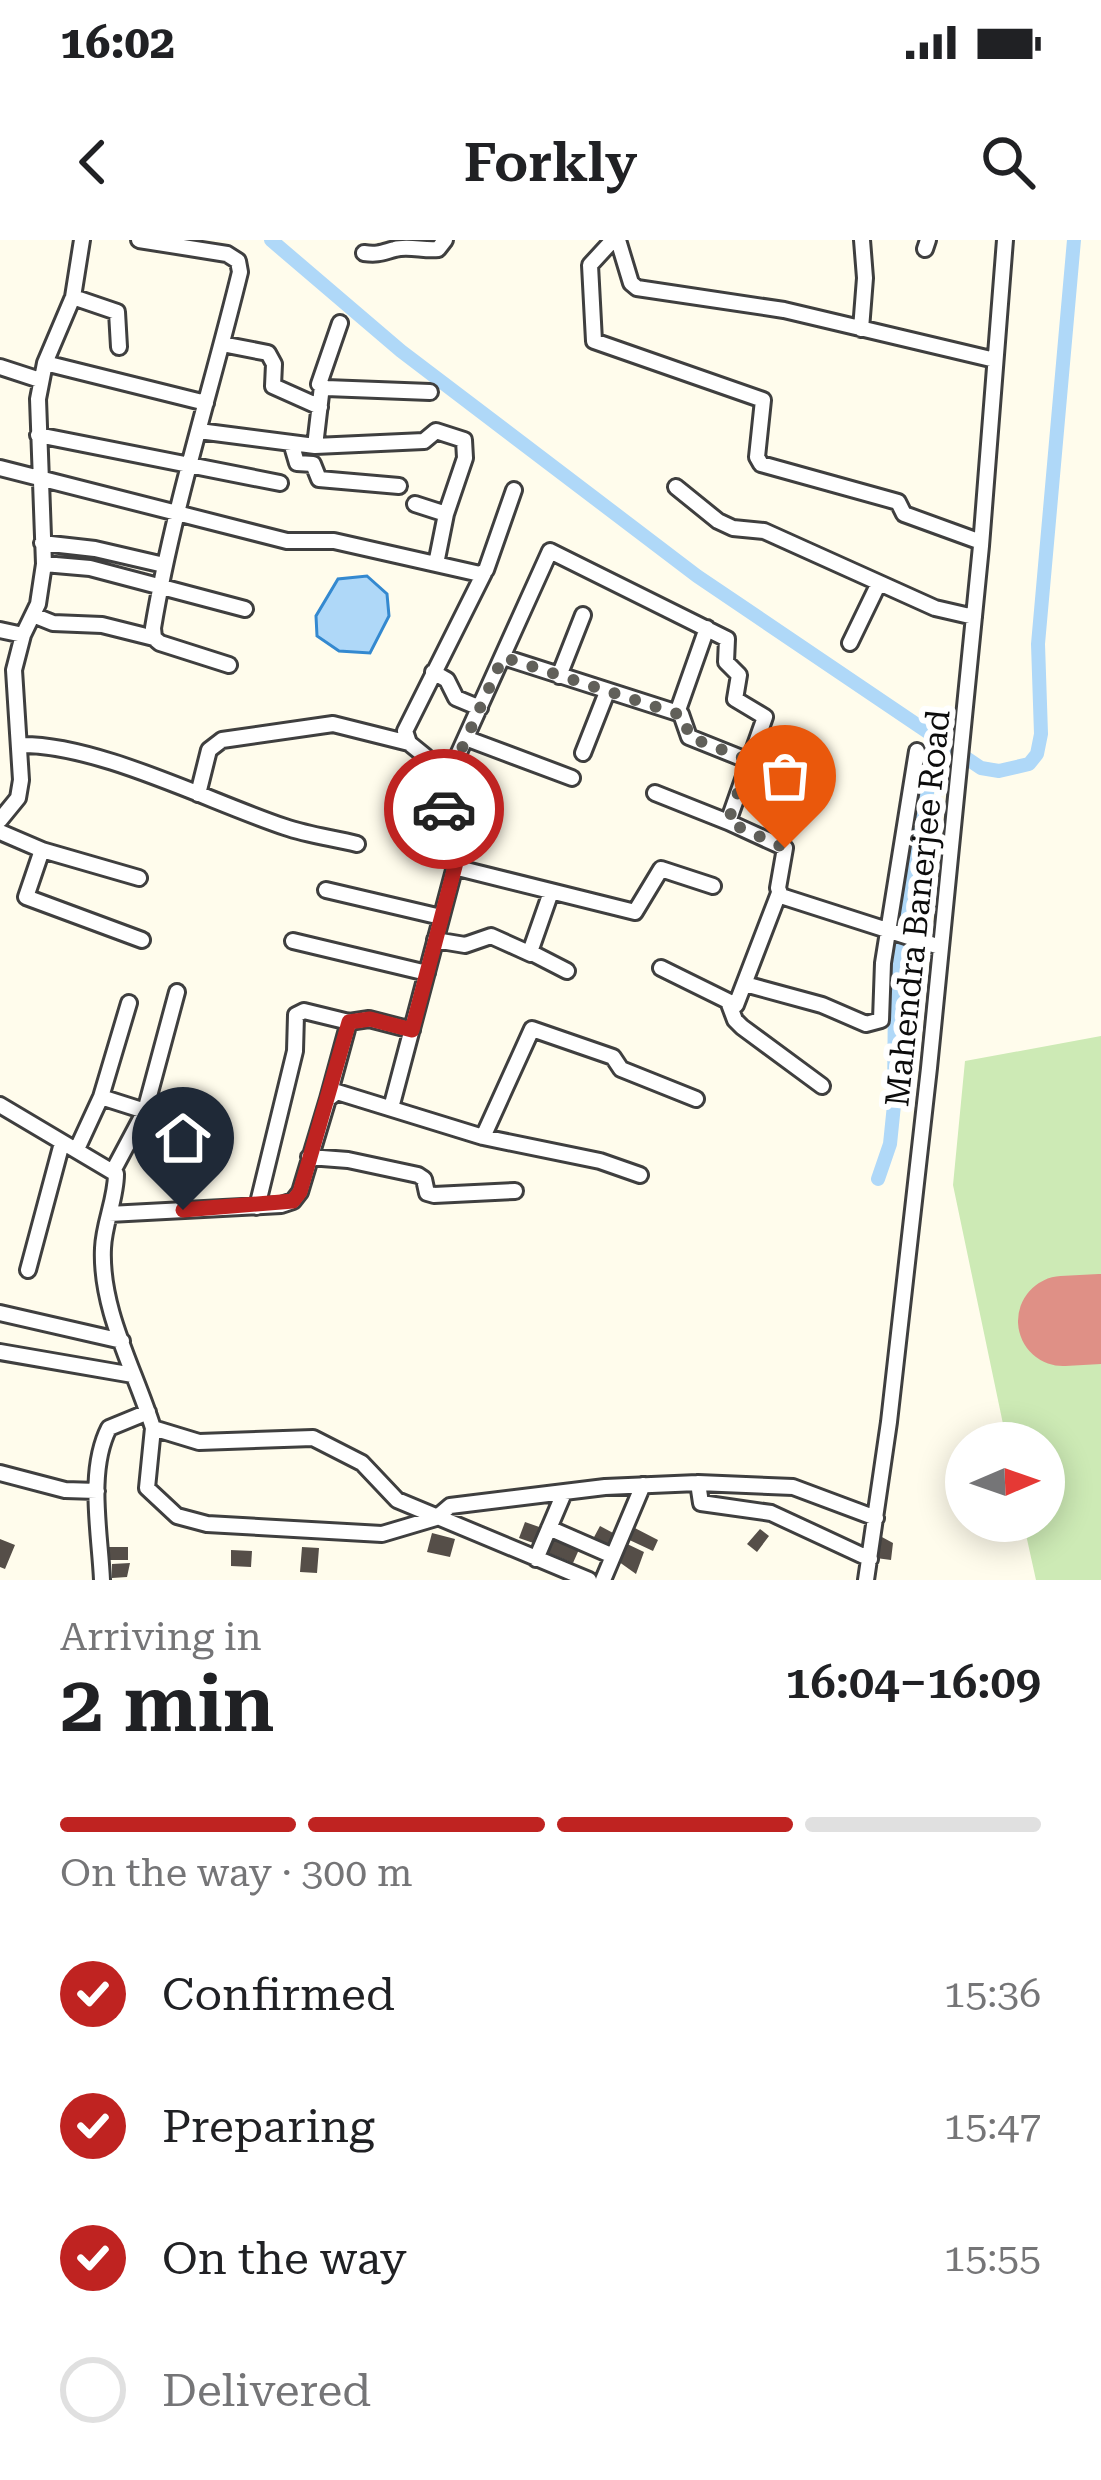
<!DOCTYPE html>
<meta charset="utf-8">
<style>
body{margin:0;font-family:"Roboto Serif",serif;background:#f2f2f2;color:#202124;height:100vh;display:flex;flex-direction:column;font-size:45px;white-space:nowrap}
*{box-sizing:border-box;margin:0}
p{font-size:39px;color:#757577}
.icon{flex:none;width:66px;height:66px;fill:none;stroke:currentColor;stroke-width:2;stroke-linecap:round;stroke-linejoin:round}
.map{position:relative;height:1340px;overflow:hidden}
.sheet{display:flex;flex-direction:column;background:#fff;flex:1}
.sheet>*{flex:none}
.needle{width:78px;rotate:88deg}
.buttons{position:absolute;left:945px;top:1182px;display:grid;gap:24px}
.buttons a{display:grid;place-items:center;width:120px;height:120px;border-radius:50%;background:#fff;box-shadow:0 6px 30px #0003;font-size:60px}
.pin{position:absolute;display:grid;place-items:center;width:102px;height:102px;color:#fff;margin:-123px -51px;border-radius:50% 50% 50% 0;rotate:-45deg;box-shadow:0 0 12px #0007}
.pin .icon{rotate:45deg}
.courier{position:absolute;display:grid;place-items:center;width:120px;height:120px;margin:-60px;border:9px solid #bf2321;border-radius:50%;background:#fff;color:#222;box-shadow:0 3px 15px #0007}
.overview em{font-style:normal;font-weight:600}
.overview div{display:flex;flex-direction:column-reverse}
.overview{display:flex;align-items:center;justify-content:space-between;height:204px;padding:0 60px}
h1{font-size:78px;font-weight:600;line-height:90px}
.bar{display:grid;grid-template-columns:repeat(4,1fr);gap:18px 12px;align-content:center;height:144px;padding:0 60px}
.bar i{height:15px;border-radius:9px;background:#e0e0e0}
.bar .on{background:#bf2321}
.bar p{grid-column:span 4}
ol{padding:0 60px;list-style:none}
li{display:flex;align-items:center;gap:36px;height:132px}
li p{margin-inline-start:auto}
li .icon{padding:12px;border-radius:50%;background:#bf2321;color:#fff;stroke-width:4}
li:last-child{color:#757577}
li i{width:66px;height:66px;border:6px solid #e0e0e0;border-radius:50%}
.status{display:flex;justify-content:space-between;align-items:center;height:84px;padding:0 60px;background:#fff;direction:ltr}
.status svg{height:33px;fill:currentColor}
header{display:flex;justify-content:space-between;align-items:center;height:156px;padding:0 60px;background:#fff;font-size:54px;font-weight:600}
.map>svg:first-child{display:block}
.green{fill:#cdeab5}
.water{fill:#afd8f8;stroke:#3489d0;stroke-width:3}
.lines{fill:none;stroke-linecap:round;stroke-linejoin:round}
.canal{stroke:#afd8f8;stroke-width:14}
.runway{stroke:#df9086;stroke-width:90}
.building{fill:#554e48}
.minor-casing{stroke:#3f3f3f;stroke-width:20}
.minor{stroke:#fff;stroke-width:14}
.done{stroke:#61605a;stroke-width:12;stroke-dasharray:0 21.6}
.route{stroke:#bf2321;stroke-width:15}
.labels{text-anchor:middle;stroke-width:12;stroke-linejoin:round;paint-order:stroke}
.street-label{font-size:33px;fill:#0c0c0c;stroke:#fff}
</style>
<div class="status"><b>16:02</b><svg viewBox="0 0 49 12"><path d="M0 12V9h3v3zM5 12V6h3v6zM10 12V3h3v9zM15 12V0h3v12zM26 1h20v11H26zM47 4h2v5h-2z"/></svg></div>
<header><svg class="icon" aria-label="back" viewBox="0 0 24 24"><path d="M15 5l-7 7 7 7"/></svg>Forkly<svg class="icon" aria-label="search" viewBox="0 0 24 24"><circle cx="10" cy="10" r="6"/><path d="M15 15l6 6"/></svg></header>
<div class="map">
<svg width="1101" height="1340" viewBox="0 0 1101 1340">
<rect width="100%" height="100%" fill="#fffcec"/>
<path class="green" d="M1101 796V1058L1060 1062 1063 1117 1101 1114V1340H1036L1023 1281H1044V1203H1007L953 945 965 821Z"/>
<path class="water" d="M367 336 387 354 389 376 370 413 339 411 317 396 316 376 338 339Z"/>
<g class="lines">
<path class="canal" d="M271 0 401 111 697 336 981 528 999 531 1029 524 1037 514 1041 494 1038 404 1074 0
M878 939 890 904 894 865 895 747 936 499"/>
<path class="runway" d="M1063 1081 1101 1079"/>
</g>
<path class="building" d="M525 1282 545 1289 539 1305 519 1298Z
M629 1285 658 1300 653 1311 623 1297Z
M600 1286 615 1294 608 1307 593 1299Z
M760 1289 769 1296 757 1312 747 1304Z
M432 1293 455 1299 450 1317 427 1312Z
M553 1294 581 1305 573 1323 546 1312Z
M880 1296 893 1303 891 1320 876 1318Z
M0 1299 15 1305 5 1329 0 1327Z
M623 1302 644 1312 636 1334 615 1319Z
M109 1307H128V1320H109Z
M302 1307 319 1308 317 1333 300 1332Z
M231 1310 252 1311 251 1327 231 1326Z
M130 1323 127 1337 112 1338V1324Z"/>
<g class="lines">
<defs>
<path id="minor" d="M139 0 227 14 238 21 240 32C211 151 173 268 153 388L154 398 160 403 229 425
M613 0 590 25 594 101 763 160 757 217 761 224 898 262 904 274 981 302
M618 0 631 43 637 48 784 70 995 120
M925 9 928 0
M364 13C379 15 383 12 395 9 408 5 425 11 438 9L445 0
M73 57 117 72 119 107
M340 83 319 144 326 148 430 152
M861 89 865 38 862 0
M222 104 268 113 274 124 273 146 320 167
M45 123 206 163
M0 127 40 140
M322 146 315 206 424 201 436 191 464 200 465 218 446 274 436 324
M199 191 315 206
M38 195 280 243
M292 206 297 223 313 224 319 239 399 246
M0 228 287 301H334L480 334 486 330 514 250
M676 247 718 281 733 288 764 291 935 368 974 377
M415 264 446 274
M42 303 95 309 164 325
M44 324 90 328 245 369
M33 375 53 383 102 385 154 398
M0 390 23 395
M850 403 879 343
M503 417 681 474 689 497 749 521
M433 432 447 440 456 458 480 468
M559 436 583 375
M677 473 707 388
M468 499 572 538
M19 505C96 503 210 562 285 587 308 595 333 598 357 604
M583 513 607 452
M655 553 728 582
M198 554 209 510 222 500 333 484 409 503
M0 580 18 558 21 540 14 430 23 395 38 364 44 324 38 159 45 123 73 57 82 0
M0 592 42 610 26 657 142 700
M442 593 417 588 411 578 425 516 409 503 405 491 484 333
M42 610 139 638
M454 627 635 672 661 629 713 646
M326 650 441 677
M551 652 530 712 567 731
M435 700 465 705 491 696 531 714
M293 701 427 733
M661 728 736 765 779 653
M745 744 822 765 866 784 881 780 883 723 917 511
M729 764 735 780 742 787 822 846
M101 857 145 871
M328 859 349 782 369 779 412 790
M0 865 116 934C116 959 104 983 103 1008 100 1070 135 1130 153 1188L199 1202 313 1198 362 1223 397 1260 589 1340
M391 868 459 611 458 602 442 593 441 584 457 517 550 311 727 399 726 422 739 435 735 459 765 477 728 582 785 608 778 648 781 656 940 707
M483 897 532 789 613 817 621 829 696 859
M77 909 101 857 129 763
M309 917 348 920 418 935 424 939 427 953 434 955 515 951
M113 931 145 871 177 752
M257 967 295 811 296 775 304 771 349 782
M109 974 281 965 293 961 300 952 328 859 337 852 483 897 600 921 640 935
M28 1030 62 903
M0 1073 122 1101
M0 1112 133 1135
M153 1188 147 1248 177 1276 207 1284 382 1294 436 1278 450 1266 605 1247 698 1243 793 1247 876 1278
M0 1233 65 1250 97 1251
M698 1243 701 1263 771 1273 870 1319
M549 1288 613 1316
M536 1319 564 1253
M102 1340C100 1293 87 1231 109 1188L148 1172
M603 1340 643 1245
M866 1340 889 1182 929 828 981 306 1005 0"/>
</defs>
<use href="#minor" class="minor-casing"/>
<use href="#minor" class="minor"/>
</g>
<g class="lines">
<path class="done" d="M444 569 458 517 503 417 684 476 689 497 749 520 728 582 785 608"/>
<path class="route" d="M183 970 293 961 300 952 349 782 370 779 412 790 459 611 458 602 442 593 444 569"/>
</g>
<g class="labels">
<g class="street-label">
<text transform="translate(917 668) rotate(-84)" y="12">Mahendra Banerjee Road</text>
</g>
</g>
</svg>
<div class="buttons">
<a><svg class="needle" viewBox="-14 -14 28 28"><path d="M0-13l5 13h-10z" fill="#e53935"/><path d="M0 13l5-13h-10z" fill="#757577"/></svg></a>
</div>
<div class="pin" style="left:785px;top:608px;background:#ea580c"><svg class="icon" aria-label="bag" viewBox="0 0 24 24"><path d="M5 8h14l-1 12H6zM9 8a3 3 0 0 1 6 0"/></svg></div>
<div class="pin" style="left:183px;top:970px;background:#1f2937"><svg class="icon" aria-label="home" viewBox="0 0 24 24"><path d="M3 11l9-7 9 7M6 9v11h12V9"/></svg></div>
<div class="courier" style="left:444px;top:569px"><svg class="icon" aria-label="car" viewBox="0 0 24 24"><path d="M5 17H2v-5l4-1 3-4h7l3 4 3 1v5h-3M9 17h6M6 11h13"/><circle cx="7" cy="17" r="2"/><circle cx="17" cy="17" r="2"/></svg></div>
</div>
<section class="sheet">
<div class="overview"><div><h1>2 min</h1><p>Arriving in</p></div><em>16:04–16:09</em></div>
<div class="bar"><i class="on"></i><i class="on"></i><i class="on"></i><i></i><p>On the way · 300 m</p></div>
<ol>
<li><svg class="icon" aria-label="check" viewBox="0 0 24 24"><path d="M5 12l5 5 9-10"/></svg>Confirmed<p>15:36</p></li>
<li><svg class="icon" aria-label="check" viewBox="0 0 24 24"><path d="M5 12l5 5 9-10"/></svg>Preparing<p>15:47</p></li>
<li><svg class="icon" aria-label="check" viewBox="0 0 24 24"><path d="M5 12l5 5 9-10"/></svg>On the way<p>15:55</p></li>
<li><i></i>Delivered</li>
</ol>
</section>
